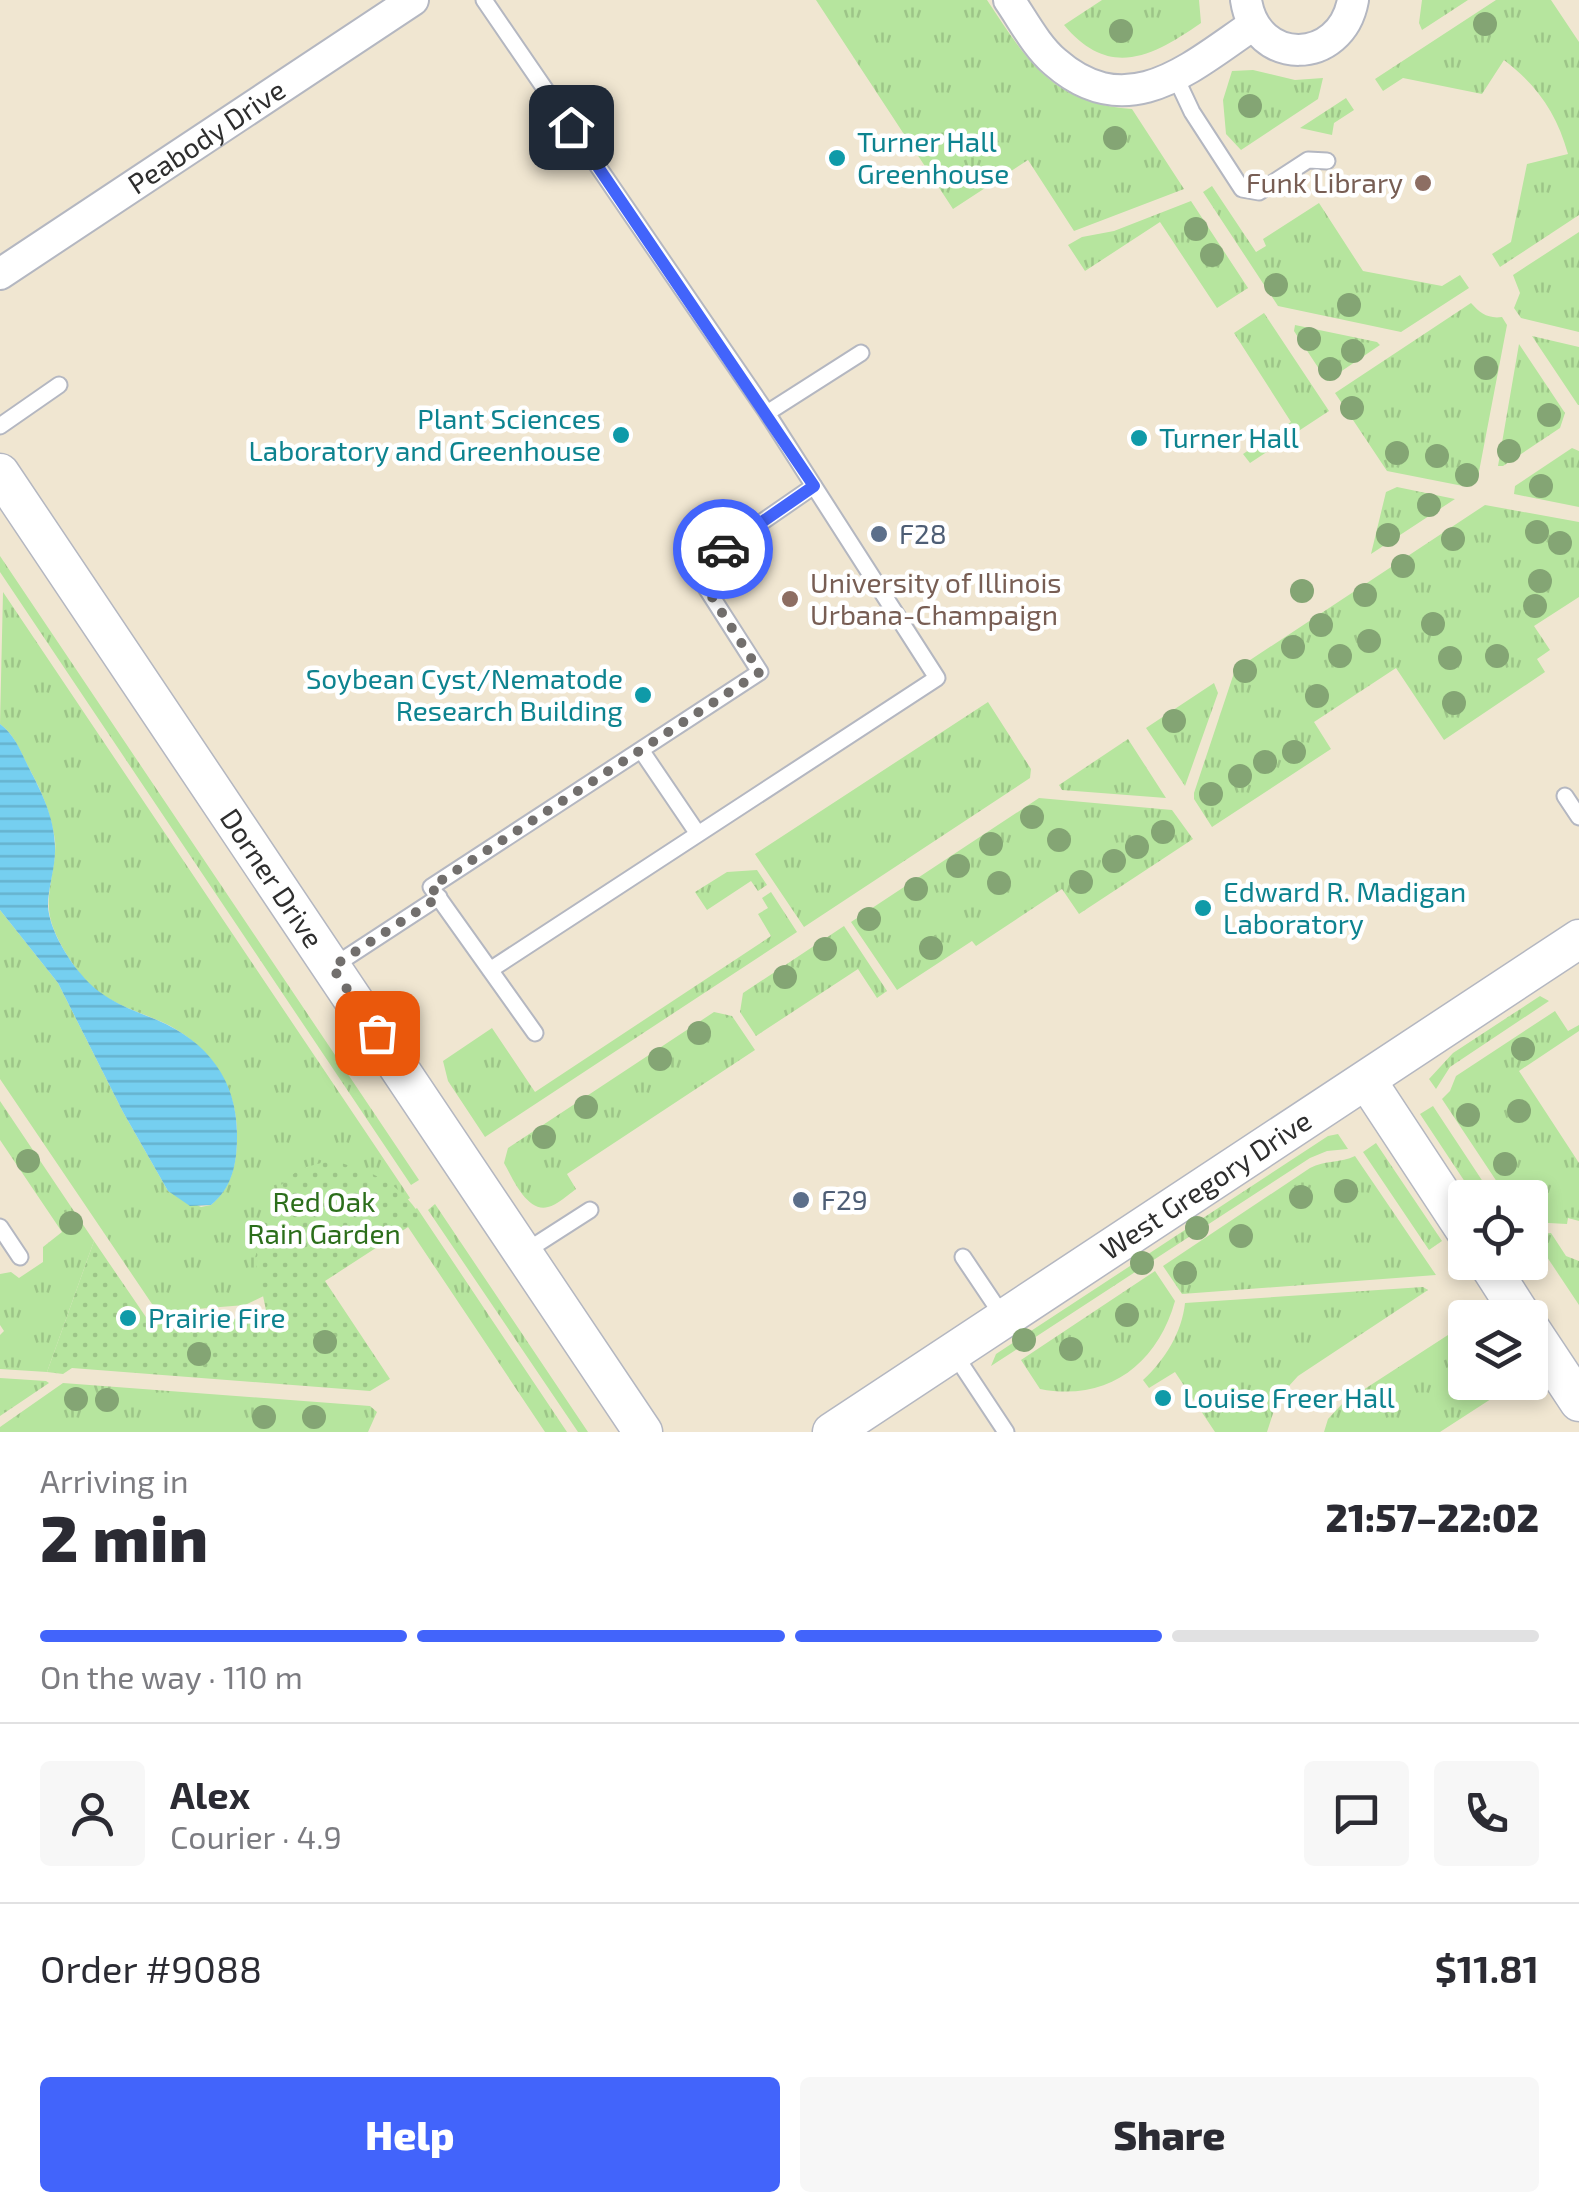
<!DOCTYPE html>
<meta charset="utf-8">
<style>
body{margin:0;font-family:"Exo 2",sans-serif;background:#f7f7f7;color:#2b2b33;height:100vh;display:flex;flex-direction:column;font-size:38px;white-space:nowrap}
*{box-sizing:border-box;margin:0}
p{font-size:32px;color:#7c7c81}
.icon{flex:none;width:55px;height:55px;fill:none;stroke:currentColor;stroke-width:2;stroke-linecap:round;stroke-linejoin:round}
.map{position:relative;height:1432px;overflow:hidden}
.drawer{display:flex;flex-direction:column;background:#fff;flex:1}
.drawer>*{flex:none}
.fabs{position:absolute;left:1448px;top:1180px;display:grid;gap:20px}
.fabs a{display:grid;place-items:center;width:100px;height:100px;border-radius:10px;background:#fff;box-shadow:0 5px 15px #0003;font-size:50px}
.pin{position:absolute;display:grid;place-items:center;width:85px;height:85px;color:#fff;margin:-42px;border-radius:20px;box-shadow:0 5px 15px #0006}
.courier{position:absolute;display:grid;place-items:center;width:100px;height:100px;margin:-50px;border:8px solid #4264fb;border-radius:50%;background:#fff;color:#222;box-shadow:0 2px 12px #0007}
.summary em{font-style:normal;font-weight:800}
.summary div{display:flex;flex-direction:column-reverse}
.summary{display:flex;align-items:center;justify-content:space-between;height:170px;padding:0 40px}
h1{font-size:65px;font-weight:800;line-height:75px}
.bar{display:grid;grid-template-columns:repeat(4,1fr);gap:15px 10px;align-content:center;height:120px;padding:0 40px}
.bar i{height:12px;border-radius:8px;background:#e1e1e2}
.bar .current{background:#4264fb}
.bar p{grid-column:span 4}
.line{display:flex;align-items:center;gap:25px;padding:0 40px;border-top:2px solid #e1e1e2}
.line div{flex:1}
.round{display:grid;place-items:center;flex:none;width:105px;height:105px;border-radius:10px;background:#f7f7f7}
.cta{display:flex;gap:20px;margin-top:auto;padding:20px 40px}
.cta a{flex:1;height:115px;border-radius:10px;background:#4264fb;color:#fff;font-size:40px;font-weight:800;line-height:115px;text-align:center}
.cta a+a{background:#f7f7f7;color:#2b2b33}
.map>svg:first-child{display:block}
.education{fill:#f0e6d1;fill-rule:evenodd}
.grass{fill:url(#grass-tufts)}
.garden{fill:url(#garden-dots)}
.water{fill:url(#water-rules)}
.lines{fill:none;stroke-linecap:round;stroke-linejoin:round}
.service-casing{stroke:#b4b7c1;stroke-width:19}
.minor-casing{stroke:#b4b7c1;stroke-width:34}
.tertiary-casing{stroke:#b4b7c1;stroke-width:41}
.service{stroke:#fff;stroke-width:15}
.minor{stroke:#fff;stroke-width:30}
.tertiary{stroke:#fff;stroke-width:38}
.tree{fill:#84a574}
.done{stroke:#726f6d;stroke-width:10;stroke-dasharray:0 18}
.route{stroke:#4264fb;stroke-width:12}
.culture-dot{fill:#0f9aa8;stroke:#fff;stroke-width:4}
.education-dot{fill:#8d6e63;stroke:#fff;stroke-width:4}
.service-dot{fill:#5c6f8a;stroke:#fff;stroke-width:4}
.labels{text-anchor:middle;stroke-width:9;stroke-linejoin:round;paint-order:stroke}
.street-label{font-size:28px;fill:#2e2e2e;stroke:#fff}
.culture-label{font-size:28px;fill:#0d838f;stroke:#fff;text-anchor:start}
.education-label{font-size:28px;fill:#785e54;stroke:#fff;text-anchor:end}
.service-label{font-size:28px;fill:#4e5e75;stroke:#fff;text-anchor:start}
.park-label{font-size:28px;fill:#2c6e1b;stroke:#fff}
</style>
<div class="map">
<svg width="1579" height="1432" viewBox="0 0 1579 1432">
<defs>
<pattern id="grass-tufts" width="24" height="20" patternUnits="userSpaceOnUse" patternTransform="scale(2.5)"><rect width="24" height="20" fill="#b6e59e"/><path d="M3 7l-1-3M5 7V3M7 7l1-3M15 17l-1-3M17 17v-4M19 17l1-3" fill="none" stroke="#9dc588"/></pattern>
<pattern id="garden-dots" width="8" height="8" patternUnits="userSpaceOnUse" patternTransform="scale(2.5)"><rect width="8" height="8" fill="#b6e59e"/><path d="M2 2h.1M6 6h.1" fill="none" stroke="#9dc588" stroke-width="1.8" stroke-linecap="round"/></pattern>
<pattern id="water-rules" width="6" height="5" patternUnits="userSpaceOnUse" patternTransform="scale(2.5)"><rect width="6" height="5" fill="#75cff0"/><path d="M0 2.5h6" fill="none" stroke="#66b2ce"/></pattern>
</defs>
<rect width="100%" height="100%" fill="#efe9e1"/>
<path class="education" d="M0 0H1579V1432H0ZM1465 1198H1530V1262H1465ZM1465 1318H1530V1382H1465Z"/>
<path class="grass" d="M816 0H987C1028 62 1052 103 1132 109L1184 189 1074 231 1028 160 953 209Z
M1102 0H1199L1201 23C1153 56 1110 80 1064 25Z
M1422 0H1468L1422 30 1419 23Z
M1496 0H1551L1579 42V215L1500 267 1492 254 1511 242 1527 164 1568 154C1557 114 1537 85 1504 60L1482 94 1403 78 1383 91 1375 79Z
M1253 70 1295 80 1323 78 1318 99 1241 150 1226 134 1223 100 1232 71Z
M1346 98 1354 110 1334 123 1332 135 1300 128Z
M1212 186 1256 252 1266 246 1263 239 1319 203 1363 271 1442 286 1460 275 1469 288 1401 332 1278 306 1203 192Z
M1191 201 1248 288 1217 308 1160 222 1085 271 1068 245 1082 237 1114 231Z
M1579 232V332L1521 318 1514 308 1520 293 1513 275Z
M1471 303C1480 313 1488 319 1502 317L1507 325 1477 482 1463 486 1387 471 1335 393Z
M1264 313 1329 411 1250 463 1243 454 1291 422 1234 333Z
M1295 325 1377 342 1380 345 1327 381 1294 331Z
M1532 336 1579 347V405H1578Z
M1519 344 1565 413 1560 428 1503 466H1498Z
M1572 448 1579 451V507L1514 494 1515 486Z
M1397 487 1455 499 1371 554 1386 492Z
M1485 505 1579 522V597L1534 626 1550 650 1537 659 1545 672 1444 740 1396 668 1314 722 1331 749 1212 827 1194 799V793L1235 670Z
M0 556 419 1180 411 1185 0 572Z
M3 592 410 1198 280 1288 245 1305 171 1311 152 1304 0 1079V910L58 983 123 1112 168 1191 201 1207 211 1205C232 1187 237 1163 237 1136 238 1085 208 1043 162 1022 130 1008 99 1001 78 971 66 955 50 929 49 909 47 886 57 864 55 840 51 813 42 792 29 768 21 753 15 735 0 724Z
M1214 683 1218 693 1185 786 1146 728Z
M988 702 1031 769 1030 778 804 927 755 854Z
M1128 739 1166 798 1062 790 1059 785Z
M1039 798 1172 810 1193 839 1079 914 1062 889 976 946 972 941 897 990 851 922Z
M757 870 767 885 758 891 751 881 707 910 695 892 727 872Z
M771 892 797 932 485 1137 448 1081 443 1061 492 1028 535 1092 771 936 758 914 768 908 762 898Z
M844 926 887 991 877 998 858 969 756 1036 740 1012 743 993Z
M1540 996 1549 1001 1450 1067 1436 1089 1429 1079 1453 1053Z
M1555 1011 1568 1031 1579 1025V1031L1519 1071 1579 1163V1221L1568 1218 1567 1224 1530 1222V1198L1507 1197 1442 1099 1450 1091 1456 1076Z
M714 1012 732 1016 755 1050 567 1174 576 1189C568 1195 557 1205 548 1207 527 1213 512 1177 504 1163L508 1148Z
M0 1101 94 1241 47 1372 0 1369V1335L4 1331 0 1325V1274L11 1272 19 1278 43 1262V1247L62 1232 0 1140Z
M1433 1106 1493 1197H1475L1420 1114Z
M1338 1134 1348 1149 1327 1151 1310 1158 991 1366 996 1354 1328 1136Z
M1376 1143 1442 1241 1429 1250 1363 1152Z
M1355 1156 1436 1275 1182 1294 1163 1266 1310 1168C1325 1160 1341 1163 1355 1156Z
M435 1204 588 1432H578L428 1210Z
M417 1208 567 1432H545L402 1218Z
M1551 1233 1566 1256 1579 1261V1305L1535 1239 1536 1234Z
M1155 1271 1175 1301C1157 1365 1107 1402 1040 1389L1021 1360Z
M1423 1287 1428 1290 1298 1376 1278 1398 1267 1432H1215L1175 1372 1149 1388 1143 1380C1165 1360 1182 1332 1185 1303Z
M1465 1324V1382L1508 1383 1511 1386 1440 1432H1324L1328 1419 1343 1403Z
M0 1378 46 1381 49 1383 0 1416Z
M63 1383 370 1406 377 1412 368 1432H0V1427Z"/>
<path class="garden" d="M332 1160C373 1173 397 1179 422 1218L325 1281 390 1379 370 1391 72 1368 63 1374 47 1372 94 1241 150 1323 248 1318 266 1310 255 1258 272 1193 299 1169Z"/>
<path class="water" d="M0 724C15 735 21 752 29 768 42 793 54 817 55 846 56 867 48 886 48 906 49 928 67 958 81 974 102 1000 128 1008 157 1020 209 1042 238 1082 237 1137 237 1164 232 1188 211 1205L190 1206 168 1191 123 1112 58 983 0 910Z"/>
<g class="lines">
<defs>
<path id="service" d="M484 0 767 413 861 353
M1176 78 1192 112 1242 189 1259 192 1308 160 1327 161
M0 426 59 385
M641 750 698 834
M1565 796 1579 817
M332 967 439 897
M490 970 937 678 767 413
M535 1033 431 887 760 672 694 569 814 486
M0 1227 20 1257
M523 1253 590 1210
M963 1257 1004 1318
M953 1352 1006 1432"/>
<g id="minor">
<path d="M1009 0C1023 20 1036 46 1055 62 1128 126 1191 67 1253 25"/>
<path d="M1246 0C1256 67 1341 66 1353 0"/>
<path id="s1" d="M0 274 413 0"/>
</g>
<g id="tertiary">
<path id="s2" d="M0 473 643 1432"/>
<path d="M1367 1081 1465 1230"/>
<path d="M1487 1262 1523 1318"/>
<path d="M1530 1328 1579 1402"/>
<path id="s3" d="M832 1432 1579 939"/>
</g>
</defs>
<use href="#service" class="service-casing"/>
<use href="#minor" class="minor-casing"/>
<use href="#tertiary" class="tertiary-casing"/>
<use href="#service" class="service"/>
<use href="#minor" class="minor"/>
<use href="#tertiary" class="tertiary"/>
</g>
<g class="tree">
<circle cx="1485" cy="24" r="12"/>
<circle cx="1121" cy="31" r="12"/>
<circle cx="1250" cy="106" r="12"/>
<circle cx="1115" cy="138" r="12"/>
<circle cx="1196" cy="229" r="12"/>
<circle cx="1212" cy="255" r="12"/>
<circle cx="1276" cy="285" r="12"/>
<circle cx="1349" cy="305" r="12"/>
<circle cx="1309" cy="339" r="12"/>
<circle cx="1353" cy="351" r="12"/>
<circle cx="1486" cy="368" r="12"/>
<circle cx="1330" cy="369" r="12"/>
<circle cx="1352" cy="408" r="12"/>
<circle cx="1549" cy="415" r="12"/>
<circle cx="1509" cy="451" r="12"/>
<circle cx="1397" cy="453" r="12"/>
<circle cx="1437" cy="456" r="12"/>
<circle cx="1467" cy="475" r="12"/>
<circle cx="1541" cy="486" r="12"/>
<circle cx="1429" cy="505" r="12"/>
<circle cx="1537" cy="532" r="12"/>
<circle cx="1388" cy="535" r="12"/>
<circle cx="1453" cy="539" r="12"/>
<circle cx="1560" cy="543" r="12"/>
<circle cx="1403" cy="566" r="12"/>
<circle cx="1540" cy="581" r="12"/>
<circle cx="1302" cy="591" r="12"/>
<circle cx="1365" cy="595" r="12"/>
<circle cx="1535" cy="606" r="12"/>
<circle cx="1433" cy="624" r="12"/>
<circle cx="1321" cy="625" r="12"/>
<circle cx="1369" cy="641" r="12"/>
<circle cx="1293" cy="647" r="12"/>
<circle cx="1340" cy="656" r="12"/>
<circle cx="1497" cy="656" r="12"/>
<circle cx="1450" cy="658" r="12"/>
<circle cx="1245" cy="671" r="12"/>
<circle cx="1317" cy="696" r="12"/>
<circle cx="1454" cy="703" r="12"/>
<circle cx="1174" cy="721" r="12"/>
<circle cx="1294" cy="752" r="12"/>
<circle cx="1265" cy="762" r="12"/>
<circle cx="1240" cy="776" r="12"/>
<circle cx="1211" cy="794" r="12"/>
<circle cx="1032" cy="817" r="12"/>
<circle cx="1163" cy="832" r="12"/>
<circle cx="1059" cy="840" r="12"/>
<circle cx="991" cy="844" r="12"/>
<circle cx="1137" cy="847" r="12"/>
<circle cx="1114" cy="861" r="12"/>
<circle cx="958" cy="866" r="12"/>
<circle cx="1081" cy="882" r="12"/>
<circle cx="999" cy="883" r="12"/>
<circle cx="916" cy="889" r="12"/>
<circle cx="869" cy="919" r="12"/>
<circle cx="931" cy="948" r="12"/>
<circle cx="825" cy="949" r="12"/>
<circle cx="785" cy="977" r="12"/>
<circle cx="699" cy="1033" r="12"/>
<circle cx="1523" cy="1049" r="12"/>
<circle cx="660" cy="1059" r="12"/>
<circle cx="586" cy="1107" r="12"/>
<circle cx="1519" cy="1111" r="12"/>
<circle cx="1468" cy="1115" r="12"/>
<circle cx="544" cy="1137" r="12"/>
<circle cx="28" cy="1161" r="12"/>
<circle cx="1505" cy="1164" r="12"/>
<circle cx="1346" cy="1191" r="12"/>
<circle cx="1301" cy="1197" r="12"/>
<circle cx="71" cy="1223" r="12"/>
<circle cx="1197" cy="1228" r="12"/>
<circle cx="1241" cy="1236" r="12"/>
<circle cx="1142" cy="1263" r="12"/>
<circle cx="1185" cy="1273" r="12"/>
<circle cx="1127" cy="1315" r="12"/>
<circle cx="1024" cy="1340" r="12"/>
<circle cx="325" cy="1342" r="12"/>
<circle cx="1071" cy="1349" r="12"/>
<circle cx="199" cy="1354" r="12"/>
<circle cx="76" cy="1399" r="12"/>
<circle cx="107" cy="1400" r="12"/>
<circle cx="264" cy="1417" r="12"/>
<circle cx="314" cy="1417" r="12"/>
</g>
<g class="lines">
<path class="done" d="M377 1033 332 967 439 897 431 887 760 672 694 569 723 549"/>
<path class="route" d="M571 127 814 486 723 549"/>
</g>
<g class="culture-dot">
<circle cx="837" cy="158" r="10"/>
<circle cx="621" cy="435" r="10"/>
<circle cx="1139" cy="438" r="10"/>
<circle cx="643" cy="695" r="10"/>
<circle cx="1203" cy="908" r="10"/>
<circle cx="128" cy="1318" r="10"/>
<circle cx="1163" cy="1398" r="10"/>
</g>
<g class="education-dot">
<circle cx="1423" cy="183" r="10"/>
<circle cx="790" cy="599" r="10"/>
</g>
<g class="service-dot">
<circle cx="879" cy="534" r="10"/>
<circle cx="801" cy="1200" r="10"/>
</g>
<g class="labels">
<g class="street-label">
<text dy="10" stroke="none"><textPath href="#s1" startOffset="248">Peabody Drive</textPath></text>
<text dy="10" stroke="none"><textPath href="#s2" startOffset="488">Dorner Drive</textPath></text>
<text dy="10" stroke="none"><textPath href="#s3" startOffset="448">West Gregory Drive</textPath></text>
</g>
<g class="culture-label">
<text x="857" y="152">Turner Hall<tspan x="857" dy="32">Greenhouse</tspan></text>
<text x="601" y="429" text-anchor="end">Plant Sciences<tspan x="601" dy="32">Laboratory and Greenhouse</tspan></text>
<text x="1159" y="448">Turner Hall</text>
<text x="623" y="689" text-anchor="end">Soybean Cyst/Nematode<tspan x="623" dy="32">Research Building</tspan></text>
<text x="1223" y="902">Edward R. Madigan<tspan x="1223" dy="32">Laboratory</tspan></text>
<text x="148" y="1328">Prairie Fire</text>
<text x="1183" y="1408">Louise Freer Hall</text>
</g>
<g class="education-label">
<text x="1403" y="193">Funk Library</text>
<text x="810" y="593" text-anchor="start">University of Illinois<tspan x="810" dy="32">Urbana-Champaign</tspan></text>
</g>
<g class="service-label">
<text x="899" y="544">F28</text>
<text x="821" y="1210">F29</text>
</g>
<g class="park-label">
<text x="324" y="1212">Red Oak<tspan x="324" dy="32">Rain Garden</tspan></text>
</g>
</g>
</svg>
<div class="fabs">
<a><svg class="icon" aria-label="locate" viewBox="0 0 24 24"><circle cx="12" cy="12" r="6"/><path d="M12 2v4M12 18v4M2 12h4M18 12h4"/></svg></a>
<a><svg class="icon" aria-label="layers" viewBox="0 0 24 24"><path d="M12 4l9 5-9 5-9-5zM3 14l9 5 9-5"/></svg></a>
</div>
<div class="pin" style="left:377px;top:1033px;background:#ea580c"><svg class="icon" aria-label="bag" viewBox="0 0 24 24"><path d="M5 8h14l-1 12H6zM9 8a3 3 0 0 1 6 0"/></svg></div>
<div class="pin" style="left:571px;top:127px;background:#1f2937"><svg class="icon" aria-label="home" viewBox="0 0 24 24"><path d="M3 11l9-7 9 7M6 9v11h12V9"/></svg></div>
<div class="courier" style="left:723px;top:549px"><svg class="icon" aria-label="car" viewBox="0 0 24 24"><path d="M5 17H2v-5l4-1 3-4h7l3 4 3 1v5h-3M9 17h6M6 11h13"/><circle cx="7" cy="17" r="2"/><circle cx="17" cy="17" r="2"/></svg></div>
</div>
<section class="drawer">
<div class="summary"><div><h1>2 min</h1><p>Arriving in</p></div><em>21:57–22:02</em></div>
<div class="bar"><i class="current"></i><i class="current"></i><i class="current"></i><i></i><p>On the way · 110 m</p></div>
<div class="line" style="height:180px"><a class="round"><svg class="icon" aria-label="person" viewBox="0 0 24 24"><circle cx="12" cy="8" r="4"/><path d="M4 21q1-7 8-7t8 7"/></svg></a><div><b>Alex</b><p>Courier · 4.9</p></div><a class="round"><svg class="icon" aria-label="chat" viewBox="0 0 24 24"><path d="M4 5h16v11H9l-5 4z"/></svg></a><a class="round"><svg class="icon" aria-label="phone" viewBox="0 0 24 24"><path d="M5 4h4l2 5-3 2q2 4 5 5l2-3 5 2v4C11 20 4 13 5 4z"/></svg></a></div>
<div class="line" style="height:130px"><div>Order #9088</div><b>$11.81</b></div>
<div class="cta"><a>Help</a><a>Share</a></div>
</section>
